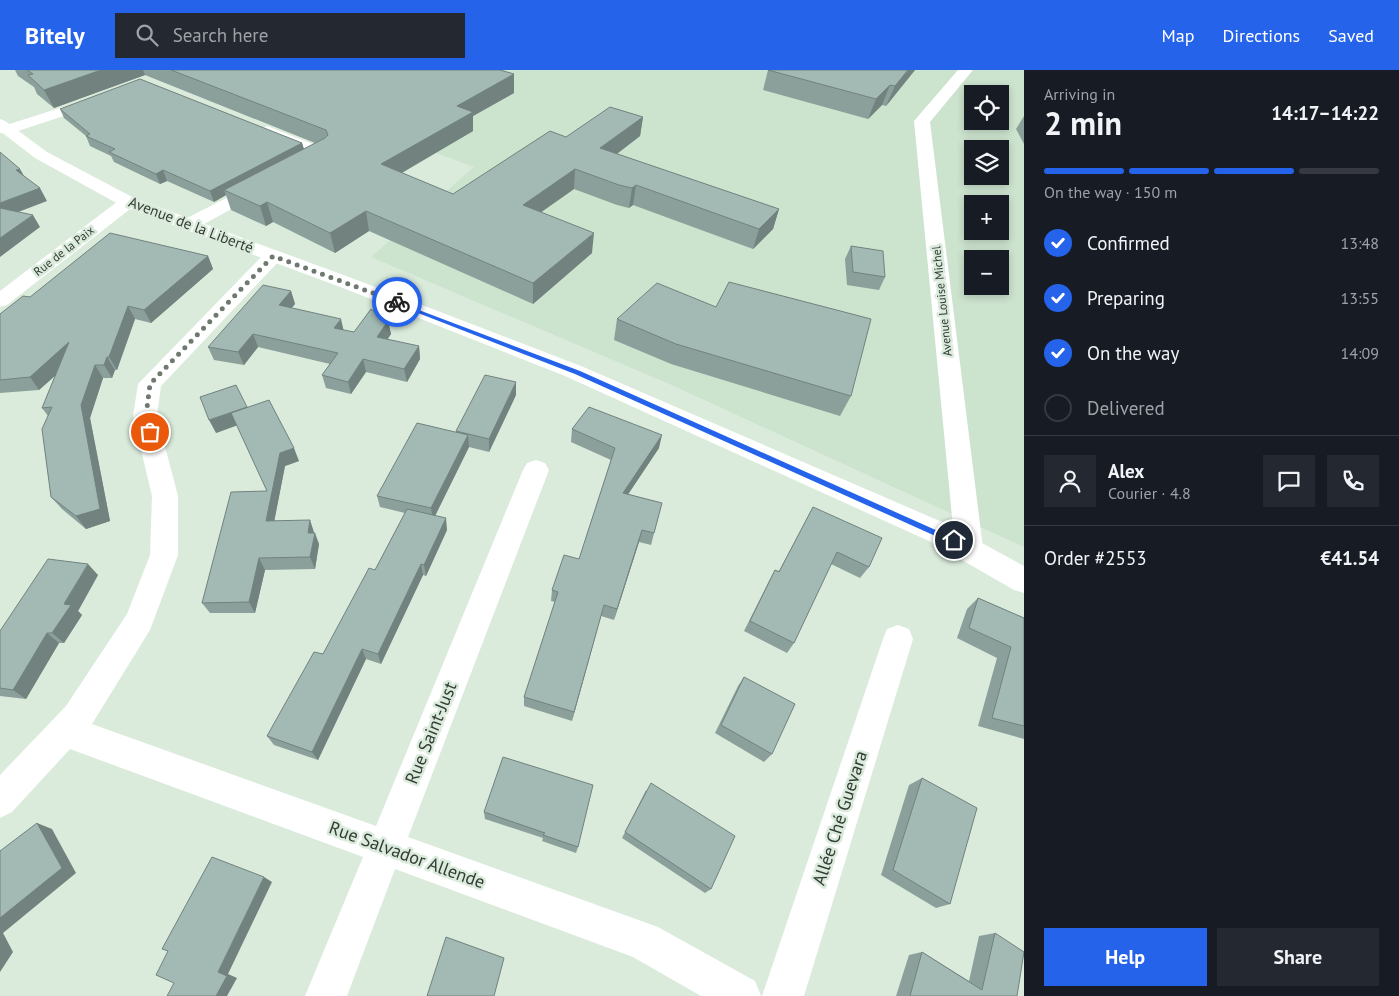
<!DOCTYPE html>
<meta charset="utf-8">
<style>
body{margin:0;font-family:"PT Sans",sans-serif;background:#242831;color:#f1f3f6;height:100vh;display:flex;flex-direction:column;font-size:19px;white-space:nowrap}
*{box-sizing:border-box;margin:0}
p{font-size:16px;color:#9ea1a6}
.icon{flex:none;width:28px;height:28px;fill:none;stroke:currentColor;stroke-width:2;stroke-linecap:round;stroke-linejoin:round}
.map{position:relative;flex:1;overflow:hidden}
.sheet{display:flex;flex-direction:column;background:#171b24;width:375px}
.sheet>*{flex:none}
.buttons{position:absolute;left:964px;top:15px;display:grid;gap:10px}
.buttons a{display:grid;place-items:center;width:45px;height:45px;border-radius:0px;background:#171b24;box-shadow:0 2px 8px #0003;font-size:25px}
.pin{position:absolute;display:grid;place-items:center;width:42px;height:42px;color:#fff;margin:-21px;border:2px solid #fff;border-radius:50%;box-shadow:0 1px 5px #0007}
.courier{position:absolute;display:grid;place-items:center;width:50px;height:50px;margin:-25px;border:4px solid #2563eb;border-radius:50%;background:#fff;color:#222;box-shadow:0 1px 6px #0007}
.overview em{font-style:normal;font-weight:700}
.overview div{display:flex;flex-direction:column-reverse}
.overview{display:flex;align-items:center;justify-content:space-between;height:85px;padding:0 20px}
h1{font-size:32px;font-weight:700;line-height:38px}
.bar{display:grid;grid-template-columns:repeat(4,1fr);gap:8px 5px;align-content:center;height:60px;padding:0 20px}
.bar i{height:6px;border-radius:4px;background:#363941}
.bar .on{background:#2563eb}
.bar p{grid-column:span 4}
.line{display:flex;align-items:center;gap:12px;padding:0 20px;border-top:1px solid #363941}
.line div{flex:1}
.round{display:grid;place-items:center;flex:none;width:52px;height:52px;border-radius:0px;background:#242831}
ol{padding:0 20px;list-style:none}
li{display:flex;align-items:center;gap:15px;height:55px}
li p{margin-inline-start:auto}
li .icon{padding:5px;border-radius:50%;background:#2563eb;color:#fff;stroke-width:4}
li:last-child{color:#9ea1a6}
li i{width:28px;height:28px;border:2px solid #363941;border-radius:50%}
.primary-button{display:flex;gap:10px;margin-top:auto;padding:10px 20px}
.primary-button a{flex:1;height:58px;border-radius:0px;background:#2563eb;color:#fff;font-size:20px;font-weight:700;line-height:58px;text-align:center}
.primary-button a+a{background:#242831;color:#f1f3f6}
header{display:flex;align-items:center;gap:30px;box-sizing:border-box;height:70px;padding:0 25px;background:#2563eb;color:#fff}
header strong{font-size:24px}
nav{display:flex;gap:28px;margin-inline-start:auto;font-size:18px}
.search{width:350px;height:45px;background:#242831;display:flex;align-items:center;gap:12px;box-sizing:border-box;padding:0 18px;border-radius:0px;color:#9ea1a6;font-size:19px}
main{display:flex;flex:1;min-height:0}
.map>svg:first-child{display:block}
.built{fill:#cce3ce;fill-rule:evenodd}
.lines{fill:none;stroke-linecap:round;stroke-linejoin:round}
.street{fill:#fff;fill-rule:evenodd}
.secondary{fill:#fff;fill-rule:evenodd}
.wall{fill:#8ca09b}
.shaded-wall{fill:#72827e}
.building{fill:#a3bab4;stroke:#72827e}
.route{fill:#2563eb}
.done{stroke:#6e796f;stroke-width:5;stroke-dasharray:0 9}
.labels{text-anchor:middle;stroke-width:5;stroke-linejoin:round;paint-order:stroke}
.far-street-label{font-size:12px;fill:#343b35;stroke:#daebdc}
.street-label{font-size:15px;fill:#343b35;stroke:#daebdc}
.near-street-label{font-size:18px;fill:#343b35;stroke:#daebdc}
</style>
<header>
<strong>Bitely</strong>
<div class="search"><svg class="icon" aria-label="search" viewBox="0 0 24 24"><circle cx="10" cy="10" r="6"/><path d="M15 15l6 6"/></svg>Search here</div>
<nav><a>Map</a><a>Directions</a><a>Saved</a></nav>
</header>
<main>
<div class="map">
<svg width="1024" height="926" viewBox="0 0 1024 926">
<rect width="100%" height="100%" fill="#daebdc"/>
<path class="built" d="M214 0H1024V477L674 316 371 187 474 97ZM972 24H1000V51H972ZM972 79H1000V106H972ZM972 134H1000V161H972ZM972 189H1000V216H972Z"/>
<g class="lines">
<path class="street" d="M958 0H973L930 52 983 478 979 486 969 489 959 486 955 478 914 51Z
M98 26 105 30 103 33 12 63H0V57Z
M267 56 328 80 330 83 308 97H296L294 93 309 83 261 64 259 61Z
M262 110 268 111 271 115 268 119 195 159H181L179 155 181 151Z
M128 127 134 128 137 132 134 136 7 235 0 237V221L122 128Z
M273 180 280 182 283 186 280 190 161 316 157 346 178 426V485L150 560 92 654 376 756 523 400 527 393 536 390 545 393 549 400 408 767 658 857 755 911 761 926H701L633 887 395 799 347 926H305L363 787 70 679 12 742 0 748V705L66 636 127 544 150 485 152 426 133 346 138 314 266 182Z
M898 555 909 559 913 569 804 926H762L883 569 887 559Z"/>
<path class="secondary" d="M0 49 5 51 47 82 134 128 357 210 581 296 949 455 1024 496V523L1014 520 929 471 565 306 343 218 122 136 35 88 0 61Z"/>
</g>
<path class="wall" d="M15 0H500L514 4V23L473 46V61L402 103 453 124 566 67 643 47 640 66 617 84 779 139 773 159 753 179 633 135 629 138 617 135 574 119 541 142 592 183 533 234 369 161 335 183 273 152 266 156 231 140 226 125 214 132 167 111 160 114 114 92 111 86 90 76 86 66 64 48 60 39 302 73 304 79 315 73 145 5 54 38 37 24 34 17 18 6Z
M768 0H915L886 36 882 35 868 49 763 20Z
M1024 46V74L1016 59Z
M851 176 885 207 879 220 847 215 845 189Z
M208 186 213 199 151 253 135 249 117 300H115L112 308H103L90 348 110 451 86 459 62 439 51 427 48 346 42 338 55 306 39 320 0 323V244L30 227Z
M291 221 295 234 291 238 344 260 354 262 388 251 391 264 387 270 419 276 420 289 407 312 366 302 351 324 326 318 322 305 330 294 258 277 244 295 214 290 208 277Z
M716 237 851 326 840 346 671 294 614 270 617 249Z
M516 325 489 382 469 377 435 446 447 460 426 506 423 505 381 594 366 589 318 690 274 675 267 666 323 584 375 500 405 443 380 437 377 426 456 362V361Z
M247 337 299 391 285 396 274 451 314 463 319 474 315 499 265 500 255 543H210L202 533 267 421 237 355 216 363Z
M572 359 659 378 628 424 662 433 651 475 639 472 614 550 601 546 572 651 524 636V627L555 532 551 531 552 520 579 489 611 390 571 372Z
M813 437 869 497 860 508 831 494 794 573 787 583 744 561 769 511 775 500 779 501Z
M98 505 78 541 82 545 64 573H59L26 629 0 626V561Z
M978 528 1024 548V669L978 656 997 588 957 568 967 539Z
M744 607 772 684 764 692 715 663 738 616Z
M503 687 578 777 576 783 542 771 543 768 485 749 484 742Z
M922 708 950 834 936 838 881 805 909 715Z
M646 720 711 819 705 823 622 768Z
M995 863 1017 926H896L909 885 922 882 969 911 979 866Z"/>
<path class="shaded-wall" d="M101 0H143L145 5 54 38 44 20Z
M908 0H915L886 36 895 16Z
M514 4V23L473 46V61L384 113 381 94 457 36Z
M890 15 882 35 868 49 876 29Z
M643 47 640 66 598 98 600 78Z
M302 73 305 83 224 120 226 125 214 132 210 121Z
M20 99 27 111 16 100Z
M575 99 574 119 523 155V135Z
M163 100 167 111 160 114 156 104Z
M636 115 633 135 629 138 632 118Z
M40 118 47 131 0 149V133Z
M267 132 273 152 266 156 260 136Z
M779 139 773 159 753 179 759 159Z
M366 141 369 161 335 183 330 163Z
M33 145 40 157 0 187V168Z
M594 163 592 183 533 234V213Z
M208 186 213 199 151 253 144 240Z
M291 221 295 234 283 248 279 235Z
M128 236 135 249 117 300 109 287Z
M341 249 344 262 334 258Z
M388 251 391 264 380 280 377 267Z
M253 264 258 277 244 295 238 282Z
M69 272 78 285 39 320 30 307Z
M419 276 420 289 407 312 404 299Z
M107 287 115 300 112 308 104 295Z
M363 289 366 302 351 324 348 312Z
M95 295 103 308 90 348 110 451 86 459 76 446 81 335Z
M516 312V325L489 382V369Z
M247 337 252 350 216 363 209 350Z
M468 365 469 377 433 450 431 438Z
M662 365 659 378 621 435 623 423Z
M294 378 299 391 285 396 272 463 266 451 280 383Z
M446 448 447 460 426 506 424 495Z
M310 450 314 462 313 472 315 463 319 474 315 499 310 487 308 463Z
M642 460 639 472 614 550 617 539Z
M259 488 265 500 255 543 249 532Z
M88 494 98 505 78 541 82 545 64 573 52 563 64 534Z
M421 494 423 505 381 594 378 584Z
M604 535 601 546 572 651 574 642Z
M47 563 59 573 26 629 13 620Z
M362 579 366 589 318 690 312 682Z
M37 753 52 759 76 803 3 863 13 882 0 902V848Z
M264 807 272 812 228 904 237 908 227 926H216L218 902Z"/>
<path class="building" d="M27 0H101L44 20 28 5 33 4Z
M171 0H500L514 4 457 36 473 42 381 94 453 124 550 61 566 67 610 37 643 47 600 78 779 139 759 159 636 115 632 118 619 115 575 99 523 135 594 163 533 213 366 141 330 163 267 132 260 136 224 120 325 68 328 65 326 60Z
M768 0H908L895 16 890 15 876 29Z
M140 9 302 73 210 121 163 100 156 104 109 82 115 79 86 66 90 64 60 39Z
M0 82 20 99 16 100 40 118 0 133Z
M0 138 33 145 0 168Z
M110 163 208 186 144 240 128 236 109 287H107L104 295H95L81 335 100 439 76 446 51 427 42 359 52 337 42 338 69 272 30 307 0 310V244L23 226 30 227Z
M851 176 883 181 885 207 853 202Z
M729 212 871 249 851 326 676 274 617 249 657 213 716 237Z
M263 215 291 221 279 235 341 249 334 258 354 262 371 239 388 251 377 267 419 276 404 299 363 289 348 312 322 305 338 283 253 264 238 282 208 277Z
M485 305 516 312 489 369 456 361Z
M236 315 247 337 209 350 200 327Z
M269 330 294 378 280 383 266 451 310 450 308 463H315L310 487 259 488 249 532 202 533 231 422 267 421 231 343Z
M589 337 662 365 623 423 662 433 654 463 642 460 617 539 604 535 574 642 524 627 558 522 552 520 564 485 579 489 615 378 572 359Z
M417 353 468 365 431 438 377 426Z
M813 437 882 468 869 497 837 482 794 573 750 551 775 500 779 502Z
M407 439 446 448 424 495 421 494 378 584 362 579 312 682 267 666 314 582 323 584 369 498 375 500Z
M48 489 88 494 64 534 71 535 52 563H47L13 620 0 618V561Z
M978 528 1024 548V656L992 648 1011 577 969 558Z
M744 607 795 634 772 684 721 655Z
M503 687 593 715 578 777 543 765 545 763 484 742Z
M922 708 977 738 950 834 893 800Z
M651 713 735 766 711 819 625 762Z
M37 753 62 798 0 848V781Z
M212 787 264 807 218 902 227 906 216 926H167L174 913 156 905 168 881 162 879Z
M995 863 1024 882 1017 926H910L922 882 982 920Z
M446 867 504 888 494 926H427Z"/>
<path class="route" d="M395 231 580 301 958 470 957 473H951L575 304 395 234Z"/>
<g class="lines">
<path class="done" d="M150 362 146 346 150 314 273 186 397 232"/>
</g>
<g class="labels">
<g class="far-street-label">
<text transform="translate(64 181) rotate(-38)" y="4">Rue de la Paix</text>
<text transform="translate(942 231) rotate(-96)" y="4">Avenue Louise Michel</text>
</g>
<g class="street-label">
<text transform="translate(191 155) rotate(21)" y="5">Avenue de la Liberté</text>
</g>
<g class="near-street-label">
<text transform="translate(431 663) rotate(-68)" y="6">Rue Saint-Just</text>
<text transform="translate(840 748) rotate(-72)" y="6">Allée Ché Guevara</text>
<text transform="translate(407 785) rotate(20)" y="6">Rue Salvador Allende</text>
</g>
</g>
</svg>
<div class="buttons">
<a><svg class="icon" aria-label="locate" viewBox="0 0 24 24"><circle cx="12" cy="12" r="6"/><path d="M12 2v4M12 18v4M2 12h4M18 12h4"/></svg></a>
<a><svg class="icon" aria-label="layers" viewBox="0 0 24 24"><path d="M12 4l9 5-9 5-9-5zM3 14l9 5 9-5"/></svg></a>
<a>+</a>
<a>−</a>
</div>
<div class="pin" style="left:150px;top:362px;background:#ea580c"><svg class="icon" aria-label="bag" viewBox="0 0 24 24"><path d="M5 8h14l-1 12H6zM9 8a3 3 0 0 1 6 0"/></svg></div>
<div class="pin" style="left:954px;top:470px;background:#1f2937"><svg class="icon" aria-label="home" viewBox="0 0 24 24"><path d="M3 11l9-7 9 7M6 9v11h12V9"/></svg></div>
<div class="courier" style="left:397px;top:232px"><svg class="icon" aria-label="bike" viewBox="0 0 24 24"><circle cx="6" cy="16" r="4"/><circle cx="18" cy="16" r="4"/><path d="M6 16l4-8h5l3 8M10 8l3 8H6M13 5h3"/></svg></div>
</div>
<section class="sheet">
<div class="overview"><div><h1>2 min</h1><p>Arriving in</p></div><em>14:17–14:22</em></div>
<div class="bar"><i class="on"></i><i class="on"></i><i class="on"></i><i></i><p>On the way · 150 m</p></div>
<ol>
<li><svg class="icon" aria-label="check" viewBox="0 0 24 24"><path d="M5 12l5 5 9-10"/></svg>Confirmed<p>13:48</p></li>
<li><svg class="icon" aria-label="check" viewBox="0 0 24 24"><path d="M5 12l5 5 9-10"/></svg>Preparing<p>13:55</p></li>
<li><svg class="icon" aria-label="check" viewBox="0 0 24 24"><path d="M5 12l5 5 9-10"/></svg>On the way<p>14:09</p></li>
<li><i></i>Delivered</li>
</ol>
<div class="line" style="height:90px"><a class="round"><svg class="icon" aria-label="person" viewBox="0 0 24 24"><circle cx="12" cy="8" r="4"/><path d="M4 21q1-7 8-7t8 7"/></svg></a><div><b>Alex</b><p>Courier · 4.8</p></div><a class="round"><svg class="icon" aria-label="chat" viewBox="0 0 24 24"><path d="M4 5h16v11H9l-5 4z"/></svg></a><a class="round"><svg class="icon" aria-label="phone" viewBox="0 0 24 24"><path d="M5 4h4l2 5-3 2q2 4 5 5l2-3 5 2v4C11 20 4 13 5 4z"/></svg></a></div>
<div class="line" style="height:65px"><div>Order #2553</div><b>€41.54</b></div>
<div class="primary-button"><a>Help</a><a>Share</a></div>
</section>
</main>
